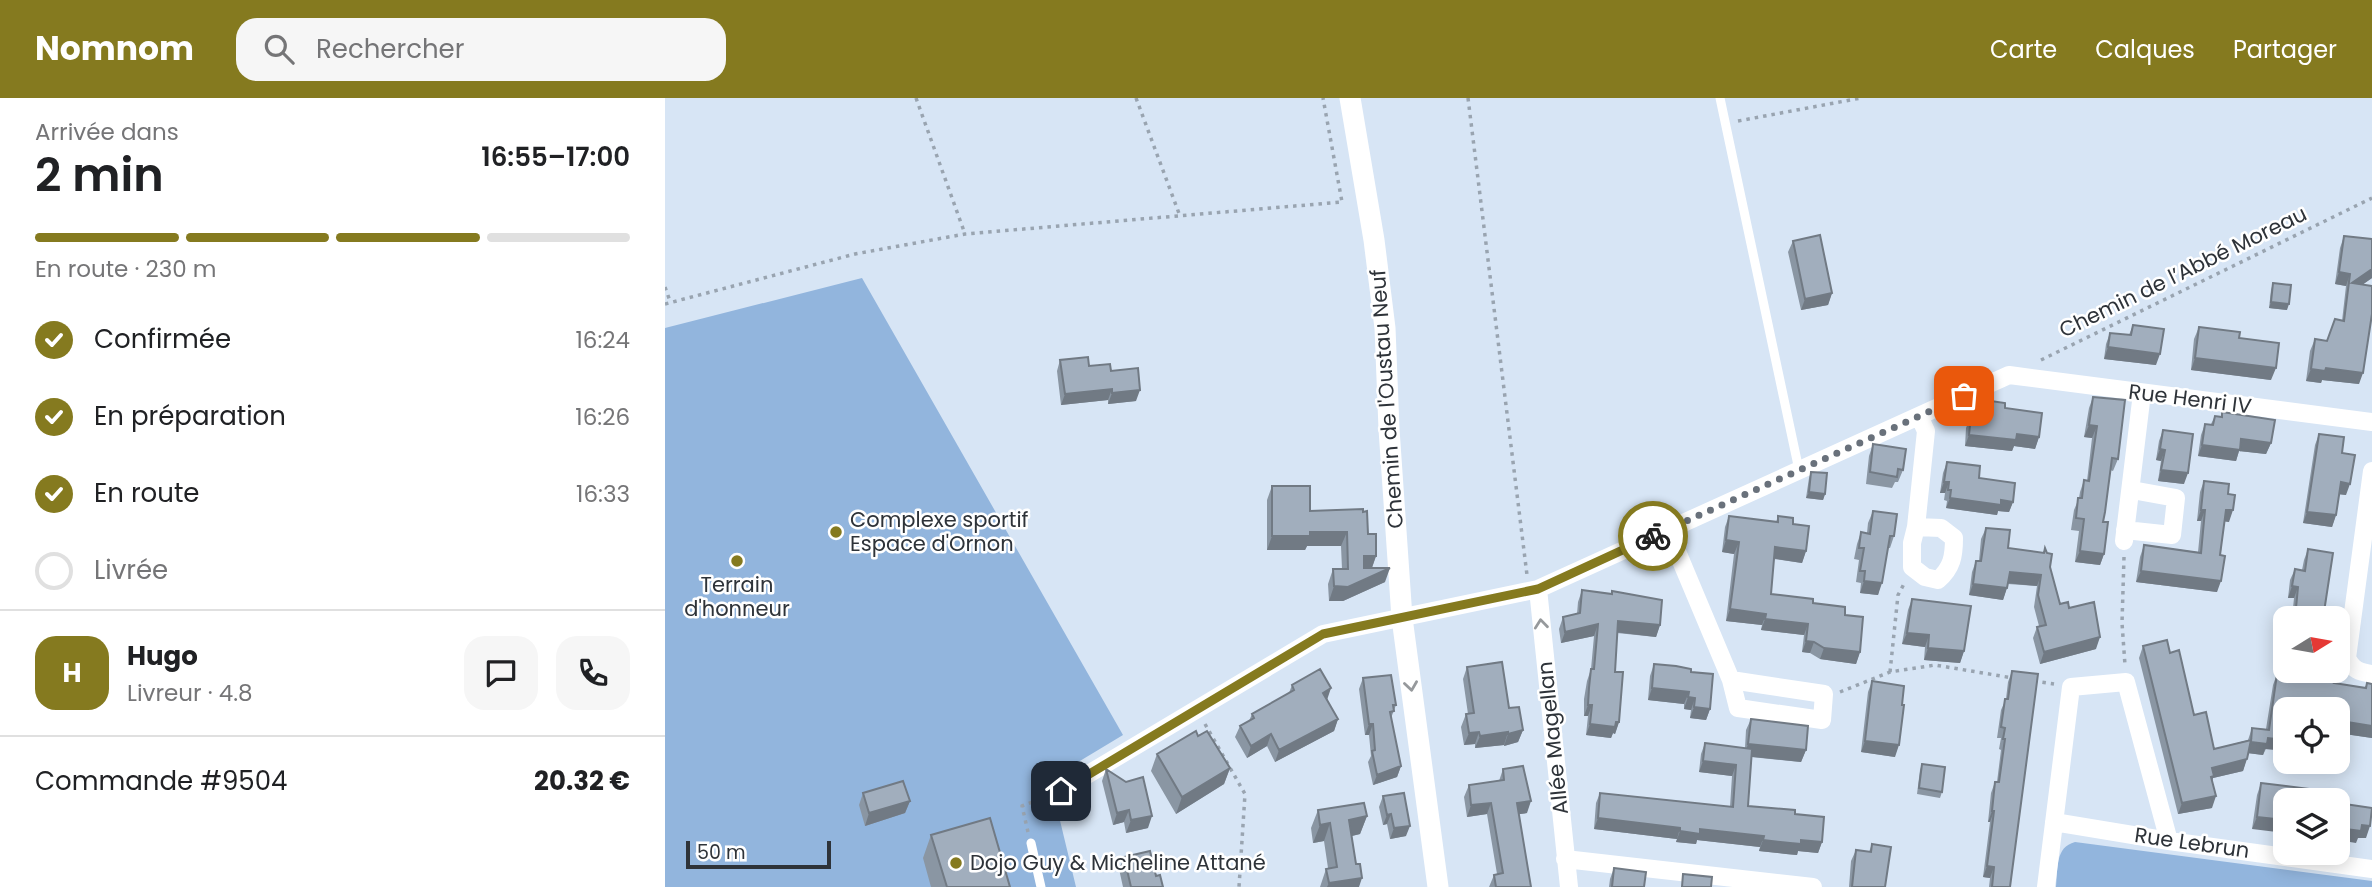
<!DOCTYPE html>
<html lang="fr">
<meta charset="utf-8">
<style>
body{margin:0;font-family:Poppins,sans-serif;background:#f6f6f6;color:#202124;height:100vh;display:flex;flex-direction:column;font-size:26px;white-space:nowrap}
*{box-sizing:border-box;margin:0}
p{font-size:23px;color:#757577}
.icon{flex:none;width:38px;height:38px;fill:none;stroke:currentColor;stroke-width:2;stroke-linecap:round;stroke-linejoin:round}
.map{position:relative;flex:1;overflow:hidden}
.drawer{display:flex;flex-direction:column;background:#fff;width:665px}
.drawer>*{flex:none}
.needle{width:46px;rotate:79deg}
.buttons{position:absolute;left:1608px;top:508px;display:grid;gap:14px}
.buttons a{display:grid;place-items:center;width:77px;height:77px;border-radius:14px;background:#fff;box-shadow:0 4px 18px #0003;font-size:35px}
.scale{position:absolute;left:21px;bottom:18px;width:145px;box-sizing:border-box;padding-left:7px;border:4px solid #2e3339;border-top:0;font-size:19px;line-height:24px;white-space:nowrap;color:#2e3339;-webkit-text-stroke:5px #fff;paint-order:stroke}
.pin{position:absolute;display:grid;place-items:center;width:60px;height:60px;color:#fff;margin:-30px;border-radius:14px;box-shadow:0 4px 10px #0006}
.courier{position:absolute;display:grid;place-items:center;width:70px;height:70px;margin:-35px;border:5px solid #857a1f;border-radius:50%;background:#fff;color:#222;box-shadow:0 2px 9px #0007}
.head em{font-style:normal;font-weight:600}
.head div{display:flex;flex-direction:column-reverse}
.head{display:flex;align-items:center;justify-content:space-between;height:119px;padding:0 35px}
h1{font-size:46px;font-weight:600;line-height:52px}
.bar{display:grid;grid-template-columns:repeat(4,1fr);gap:10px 7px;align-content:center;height:84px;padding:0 35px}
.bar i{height:9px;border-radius:5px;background:#e0e0e0}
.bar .selected{background:#857a1f}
.bar p{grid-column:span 4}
.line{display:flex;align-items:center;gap:18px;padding:0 35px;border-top:2px solid #e0e0e0}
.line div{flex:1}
.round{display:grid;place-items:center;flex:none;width:74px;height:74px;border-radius:21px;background:#f6f6f6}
ol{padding:0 35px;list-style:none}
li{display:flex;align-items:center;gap:21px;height:77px}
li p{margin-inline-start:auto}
li .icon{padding:7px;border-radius:50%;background:#857a1f;color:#fff;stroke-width:4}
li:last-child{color:#757577}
li i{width:38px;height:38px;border:4px solid #e0e0e0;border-radius:50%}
header{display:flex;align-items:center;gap:42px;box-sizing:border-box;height:98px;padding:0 35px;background:#857a1f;color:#fff}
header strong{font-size:33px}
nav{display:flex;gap:38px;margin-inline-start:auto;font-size:24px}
.search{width:490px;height:63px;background:#f6f6f6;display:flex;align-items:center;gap:18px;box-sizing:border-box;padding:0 24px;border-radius:21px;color:#757577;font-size:26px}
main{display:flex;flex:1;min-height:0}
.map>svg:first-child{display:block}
.green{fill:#92b5dd}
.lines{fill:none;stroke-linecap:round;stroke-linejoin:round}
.path{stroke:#99a4b0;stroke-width:3.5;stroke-dasharray:3.5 5;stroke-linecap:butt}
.service{stroke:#fff;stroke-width:9}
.minor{stroke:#fff;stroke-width:18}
.tertiary{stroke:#fff;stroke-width:21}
.wall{fill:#8a96a3}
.shaded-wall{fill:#717a84}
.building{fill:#a1aebd;stroke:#717a84;stroke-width:2}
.oneway{stroke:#96999c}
.done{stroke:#69717b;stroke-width:7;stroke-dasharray:0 12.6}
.route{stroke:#857a1f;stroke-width:9}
.poi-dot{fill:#857a1f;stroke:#fff;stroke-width:2.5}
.labels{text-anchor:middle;stroke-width:5;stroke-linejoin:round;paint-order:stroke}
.street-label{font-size:21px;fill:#2e3339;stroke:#fff}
.poi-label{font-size:21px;fill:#2e3339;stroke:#fff;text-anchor:start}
</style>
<header>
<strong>Nomnom</strong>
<div class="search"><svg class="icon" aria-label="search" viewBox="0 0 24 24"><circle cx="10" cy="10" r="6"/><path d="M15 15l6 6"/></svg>Rechercher</div>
<nav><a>Carte</a><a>Calques</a><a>Partager</a></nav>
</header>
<main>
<section class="drawer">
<div class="head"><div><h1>2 min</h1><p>Arrivée dans</p></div><em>16:55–17:00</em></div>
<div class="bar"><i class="selected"></i><i class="selected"></i><i class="selected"></i><i></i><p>En route · 230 m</p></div>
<ol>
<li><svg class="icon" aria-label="check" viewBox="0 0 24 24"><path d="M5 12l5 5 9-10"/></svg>Confirmée<p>16:24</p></li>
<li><svg class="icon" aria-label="check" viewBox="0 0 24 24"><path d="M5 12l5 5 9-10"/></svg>En préparation<p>16:26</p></li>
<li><svg class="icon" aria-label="check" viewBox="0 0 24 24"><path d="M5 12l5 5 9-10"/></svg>En route<p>16:33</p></li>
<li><i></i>Livrée</li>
</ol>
<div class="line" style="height:126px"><b class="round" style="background:#857a1f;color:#fff">H</b><div><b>Hugo</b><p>Livreur · 4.8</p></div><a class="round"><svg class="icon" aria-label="chat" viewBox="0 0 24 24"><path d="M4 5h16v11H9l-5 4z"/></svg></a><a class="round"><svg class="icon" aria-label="phone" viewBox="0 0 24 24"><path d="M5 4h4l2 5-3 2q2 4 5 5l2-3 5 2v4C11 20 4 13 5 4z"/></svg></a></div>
<div class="line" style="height:91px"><div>Commande #9504</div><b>20.32 €</b></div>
</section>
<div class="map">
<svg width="1707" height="789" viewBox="0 0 1707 789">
<rect width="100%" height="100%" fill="#d7e5f5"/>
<path class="green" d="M197 180 458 637 385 681 411 789H0V230Z
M1410 744 1707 783V789H1391C1393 771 1390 749 1410 744Z"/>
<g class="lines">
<path class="path" d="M251 0 300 136
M471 0 515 118
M803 0 862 477
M1073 23 1196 0
M0 189 5 203
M0 206 190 156 300 136 677 104 658 0
M1376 262 1707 100
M1459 459 1457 525 1460 567
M1225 574 1233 497 1240 484
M1369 583 1389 586
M1175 594 1225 574 1270 567 1348 580
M540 626 580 696 574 789
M363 734 357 708 380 699"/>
<path class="service" d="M1055 0 1134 372
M366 745 376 789"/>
<path class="minor" d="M1707 373 1682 560C1688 572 1694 574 1707 576
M1251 429 1276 430 1289 440C1289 458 1287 470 1273 482L1260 479 1247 469V445L1251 429 1261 333 1254 318
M1003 432 1066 582 1073 610 1157 622 1159 596 1066 582
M1460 432 1507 437 1511 400 1467 392
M1459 443 1477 295
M873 491 904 789
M395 693 658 536 873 491 1344 277 1707 324
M1389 724 1504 743 1707 771
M900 761 1148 789
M1381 789 1406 589 1461 584 1504 743"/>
<path class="tertiary" d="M685 0 709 142 720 230 724 331 737 520 773 789"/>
</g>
<path class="wall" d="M1679 138 1707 141V180L1698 186 1694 286 1657 282 1656 285 1641 283 1645 253 1650 241 1662 243 1677 223 1681 188 1670 186 1675 150Z
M1128 143 1167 195 1163 207 1136 212 1123 154Z
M1608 185 1622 212 1604 210 1606 192Z
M1468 227 1491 267 1439 261 1441 246 1445 235 1464 237Z
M1534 229 1574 240 1606 282 1526 272 1529 241Z
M395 262 446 273 471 303 443 306V302L396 307 392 273Z
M1428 299 1453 361 1448 373 1445 372 1438 424 1439 456 1435 467 1410 464 1414 433 1406 432 1409 412 1414 400 1415 394 1419 382 1422 383 1427 340 1419 339 1424 310Z
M1319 302 1340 310 1374 339 1370 351 1349 348 1347 353 1300 348 1301 330 1306 318 1314 319Z
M1557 314 1606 345 1601 356 1574 353 1571 363 1533 358 1536 337 1540 326H1546L1550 318 1556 319Z
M1498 332 1519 386 1493 383 1496 363 1491 362 1494 343Z
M1654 336 1677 355 1681 397 1674 396 1671 417 1667 429 1638 425 1650 347Z
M1208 346 1238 372 1233 384H1230L1227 390 1201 386 1204 358Z
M1282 364 1314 380 1348 404 1344 414 1333 413 1332 417 1281 410 1282 403 1279 402 1280 395H1275L1278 375Z
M1146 374 1160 396 1158 402 1141 400 1144 380Z
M1539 383 1563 396 1564 424 1559 423 1552 494 1471 484 1475 459 1479 447 1533 454 1536 423H1532L1535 394Z
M607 388 645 413 703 436 711 458 707 470 720 484 678 503H664L663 486 668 471H677L676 448H642L640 452H602V402Z
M1208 413 1229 438 1225 450H1223L1213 497 1195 495 1196 485 1191 484 1194 462 1189 461 1192 446 1196 434 1202 435 1203 425Z
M1064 418 1111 424 1113 418 1128 426 1141 453 1137 465 1109 461 1106 496 1148 505 1180 517 1195 554 1191 566 1155 561 1145 555 1137 554 1139 537 1096 532 1097 527 1061 523 1069 456 1057 454 1060 429Z
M1321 430 1343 450 1378 455 1380 450 1395 506 1404 510 1431 551 1375 566 1368 540 1372 529 1374 528 1369 509 1372 488 1343 486 1338 502 1304 497 1307 474 1311 463H1314L1316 441Z
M1643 451 1659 514 1657 520H1627L1629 500H1623L1625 482 1630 471 1637 472 1639 462Z
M917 492 995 527 991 539 952 535 950 574 954 624 950 636 948 635 946 640 921 637 923 618H919V601L922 583 926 571 929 538 896 545 894 531 898 519 912 516 913 504Z
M1247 501 1299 553 1295 565 1259 562 1260 549 1237 546 1243 512Z
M1478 548 1505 555 1529 617 1549 651 1583 642 1587 630 1601 631 1608 587 1612 576 1700 590 1702 585 1707 586V640L1673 635 1674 621 1620 611 1598 657 1583 655 1578 673 1548 680 1547 683V710L1513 716 1474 560Z
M989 566 1026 574 1045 611 1041 622 1025 620 1026 612 1019 611V606L983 602 985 578Z
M802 569 844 610 858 632 853 644 839 648V647L810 650V646L799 647 796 629 801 616H803L798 581Z
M1347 573 1345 789H1324L1325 780 1318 779 1325 724H1323L1326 695 1330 684H1332L1336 652 1334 651 1336 640H1332L1336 612 1341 601 1343 584Z
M698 580 731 607 726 620 736 668 732 679 708 687 703 664 706 658 704 637H700L694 591Z
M1207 583 1230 659 1196 654 1203 594Z
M627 587 662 601 673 621 669 633 610 664 602 648 582 660 570 639 575 628 584 623 587 616 624 595Z
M1086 621 1141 652 1136 664 1086 659 1083 708 1130 716 1157 744 1153 755 1133 753 1132 757 1121 756 1094 753 1095 749 1032 742 1031 746 1011 744 1012 741 929 731 931 705 935 695 1065 709 1067 678 1034 674 1036 656 1040 645 1080 650 1081 632Z
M533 638 565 670 559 686 511 716 486 673 492 656Z
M1257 666 1277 694 1275 700 1252 696 1255 672Z
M441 671 483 730 461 735 459 724 448 727 437 683Z
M838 671 862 715 854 716 866 789H824L829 777 832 776 822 716 802 719 799 699 804 687 834 683Z
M1596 685 1653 692 1587 731 1592 697Z
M198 695 245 703 240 715 200 728 194 707Z
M718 698 741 738 725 741 722 726 718 727 714 709Z
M653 712 702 718 695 736 687 738 694 789H655L661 771 663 770 659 743 648 745 646 730Z
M266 737 345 789H266L258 760Z
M1207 746 1220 789H1184L1186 763 1191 752 1204 754Z
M459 759 491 778 498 789H458L454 771Z
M949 770 979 789H944L945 781Z"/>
<path class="shaded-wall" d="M1707 171V180L1683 197 1687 185Z
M1674 174 1685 176 1681 188 1670 186Z
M1167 195 1163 207 1136 212 1140 201Z
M1606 204 1624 206 1622 212 1604 210Z
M1443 249 1495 256 1491 267 1439 261Z
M1530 260 1611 270 1606 282 1526 272Z
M1661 270 1698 275 1694 286 1657 282 1656 285 1641 283 1646 271Z
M447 291 443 302 396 307 400 296Z
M475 292 471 303 443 306 447 295Z
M1424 327 1432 328 1427 340 1419 339Z
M1352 336 1374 339 1370 351 1349 348 1347 353 1300 348 1304 337Z
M1576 341 1606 345 1601 356 1574 353 1571 363 1533 358 1537 347Z
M1495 351 1500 352 1496 363 1491 362Z
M1496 372 1523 375 1519 386 1493 383Z
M1279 384H1284L1280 395H1275Z
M1676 384 1685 386 1681 397 1672 396Z
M1144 394 1160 396 1158 402 1141 400Z
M1285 400 1336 402 1348 404 1344 414 1333 413 1332 417 1281 410Z
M1536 412H1540L1536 423H1532Z
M1561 412H1568L1564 424 1557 423Z
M1642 414 1671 417 1667 429 1638 425Z
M645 434H682L676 448H642L640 452H602L607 438Z
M1061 442 1074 444 1069 456 1057 454Z
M1110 449 1141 453 1137 465 1106 460Z
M1415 453 1439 456 1435 467 1410 464Z
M699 458H711L706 472H694Z
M725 470 720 484 678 503H664L669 488Z
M1476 473 1556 483 1552 494 1471 484Z
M1345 474 1376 477 1372 488 1340 485Z
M1199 483 1217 485 1213 497 1195 495Z
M1308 486 1342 490 1338 502 1304 497Z
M1627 488 1633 489 1629 500H1623Z
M1631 510 1659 514 1657 520H1627Z
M1065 511 1101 516 1097 527 1061 523Z
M1100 521 1143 526 1139 537 1096 532Z
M953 523 995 527 991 539 949 534Z
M933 526 929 538 896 545 900 534Z
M1242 535 1264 537 1260 549 1237 546Z
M1435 539 1431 551 1375 566 1379 554Z
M1141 543 1149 544 1145 555 1137 554Z
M1159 550 1195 554 1191 566 1155 561Z
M1263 550 1299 553 1295 565 1259 562Z
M666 590 662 602 658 595Z
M987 590 1024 594 1019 606 983 602Z
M1023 599 1030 600 1026 612 1019 611Z
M1637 604 1678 610 1674 621H1673V611H1635Z
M923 607H927L923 618H919Z
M1029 609 1045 611 1041 622 1025 620Z
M673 621 669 633 610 664 614 652Z
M1676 623 1707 628V640L1673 635Z
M951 624H954L950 636 948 635 946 640 921 637 925 626Z
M704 626H708L704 637H700Z
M858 632 853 644 839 648 843 636Z
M814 634 810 646 799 647 804 635Z
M843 634 839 647 810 650 815 638Z
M606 636 602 648 582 660 586 648Z
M1603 640 1620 642V653L1600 651 1598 657 1582 655 1586 644Z
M1200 643 1234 647 1230 659 1196 654Z
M1083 646 1141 652 1136 664 1079 658Z
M1582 661 1578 673 1548 680 1545 689 1547 670Z
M1038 663 1071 667 1067 678 1034 674Z
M736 668 732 679 708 687 712 677Z
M565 670 559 686 511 716 517 699Z
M1551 698 1547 710 1513 716 1517 705Z
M245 703 240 715 200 728 204 715Z
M866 703 862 715 848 717 852 705Z
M826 705 822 716 802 719 806 707Z
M464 712 459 724 448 727 452 715Z
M1327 713H1329L1325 724H1323Z
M726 716 722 726 718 727 722 717Z
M487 718 483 730 461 735 466 722Z
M702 718 695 736 678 740 684 722Z
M1592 719 1620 722V735L1587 731Z
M933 720 1015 730 1012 741 929 731Z
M665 725 659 743 648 745 655 727Z
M1697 727 1705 728 1701 740H1693L1691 745 1673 742V730Z
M745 728 741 738 725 741 729 730Z
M1035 731 1099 738 1095 749 1032 742 1031 746 1011 744 1015 733Z
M1098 742H1136L1157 744 1153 755 1133 753 1132 757 1121 756 1094 753Z
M1322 768 1329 769 1325 780 1318 779Z
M697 780 694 789H662L664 785Z"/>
<path class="building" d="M1155 137 1167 195 1140 201 1128 143Z
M1679 138 1707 141V171L1687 185 1707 188V216L1698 275 1661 270 1660 273 1646 271 1650 241 1662 243 1670 221 1679 223 1685 176 1674 174Z
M1608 185 1626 187 1624 206 1606 204Z
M1468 227 1499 231 1495 256 1443 249 1445 235 1466 237Z
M1534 229 1575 234 1574 240 1614 245 1611 270 1530 260Z
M423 259 424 268 445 266 446 273 473 270 475 292 447 295V291L400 296 395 262Z
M1428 299 1460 302 1453 361 1447 360 1440 414 1438 424H1443L1439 456 1415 453 1419 421 1411 420 1413 400H1417L1419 382 1424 383 1432 328 1424 327Z
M1319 302 1340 305V310L1377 315 1374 339 1352 336 1351 342 1304 337 1306 318 1317 320Z
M1557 314 1610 322 1606 345 1576 341 1575 352 1537 347 1540 326 1548 327 1550 318 1557 319Z
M1498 332 1528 336 1523 375 1496 372 1500 352 1495 351Z
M1654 336 1679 339 1677 355 1690 357 1685 386 1676 384 1671 417 1642 414Z
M1208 346 1241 351 1238 372 1233 371 1232 379 1205 374Z
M1282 364 1315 368 1314 380 1350 385 1348 404 1336 402V407L1285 400 1286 392H1283L1284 384H1279Z
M1146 374 1162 375 1160 396 1144 394Z
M1539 383 1564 386 1563 396 1570 397 1568 412H1561L1555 457 1560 458 1556 483 1476 473 1479 447 1536 455 1540 412H1536Z
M607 388H645V413L698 411V414L702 413 703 436H711V458H699V470H725L683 489 669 488 668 471H683L682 434H645V438H607Z
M1208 413 1232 416 1229 438H1225L1217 485 1199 483 1200 473H1195L1199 450H1194L1196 434 1205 436Z
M1064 418 1113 424V418L1128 420V426L1144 428 1141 453 1110 449 1106 496 1148 501V505L1180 509V517L1198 519 1195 554 1159 550 1149 544 1141 543 1143 526 1100 521 1101 516 1065 511 1074 444 1061 442Z
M1321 430 1345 432 1343 450 1379 455 1380 450 1382 455 1387 456 1385 469 1395 506 1403 504 1404 510 1429 504 1435 539 1379 554 1372 529 1381 527 1373 497 1376 477 1345 474 1342 490 1308 486 1311 463H1316Z
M1643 451 1668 455 1659 514 1631 510 1633 489 1627 488 1630 471 1640 473Z
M917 492 947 496V493L997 502 995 527 953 523 950 574H958L954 624H951L950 629 925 626 927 607H923L924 590 926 571H929L933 526 900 534 898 519 915 515Z
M1247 501 1306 508 1299 553 1263 550 1264 537 1242 535Z
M1502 542 1505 555 1514 552 1529 617 1541 614 1549 651 1586 642 1582 661 1547 670 1549 678 1546 679 1551 698 1517 705 1478 548Z
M837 564 844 610 854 609 858 632 843 636V634L815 638 814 634 804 635 801 616 809 615 802 569Z
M989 566 1011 568 1026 571V574L1048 576 1045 611 1029 609 1030 600 1023 599 1024 594 987 590Z
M655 571 666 590 658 595 673 621 614 652 606 636 586 648 575 628 589 620 587 616 629 592 627 587Z
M1347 573 1373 576 1345 789H1327L1329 769 1322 768 1329 713H1327L1330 684H1334L1340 641H1338L1340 630 1336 629 1340 601H1343Z
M1612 576 1670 583 1669 585 1701 590 1702 585 1707 586V628L1676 623 1678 610 1637 604 1636 611H1620V642L1603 640 1602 646 1586 644 1587 630 1604 632Z
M726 577 731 607H728L729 613 725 614 736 668 712 677 707 653 710 652 708 626H704L698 580Z
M1207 583 1239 588 1237 607H1239L1234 647 1200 643Z
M1086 621 1143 628 1141 652 1083 646Z
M531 633 533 638 542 633 565 670 517 699 492 656Z
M1040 645 1087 651 1083 708 1130 712V716L1159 719 1157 744 1136 742V746L1125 745 1098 742 1099 738 1035 731V736L1015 733V730L933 720 935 695 1068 709 1071 667 1038 663Z
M1257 666 1280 669 1277 694 1254 690Z
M858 668 866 703 852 705 866 789H830H831L829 777 838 775 826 705 806 707 804 687 839 682 838 671Z
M441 671 461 684 478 679 487 718 466 722 464 712 452 715Z
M238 683 245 703 204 715 198 695Z
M1596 685 1653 692 1652 702H1620V722L1592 719Z
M739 695 745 728 729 730 726 716 722 717 718 698Z
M699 705 702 718 684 722 691 766H695L697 780 664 785 661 771 672 769 665 725 655 727 653 712Z
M1673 705 1707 710 1705 728 1697 727 1696 733 1673 730Z
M325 720 345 789H282L266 737Z
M1207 746 1226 749 1220 789H1187L1191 752 1206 754Z
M485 753 491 778 495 777 498 789H466L459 759Z
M949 770 981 774 979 789H947Z
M1018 776 1047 779 1046 789H1017Z"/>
<defs><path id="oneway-chevron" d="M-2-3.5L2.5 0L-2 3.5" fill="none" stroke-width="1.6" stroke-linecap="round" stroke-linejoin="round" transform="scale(1.75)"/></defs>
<g class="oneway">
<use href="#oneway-chevron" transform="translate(876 526) rotate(-96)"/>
<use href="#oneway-chevron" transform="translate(746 588) rotate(82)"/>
</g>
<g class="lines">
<path class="done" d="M988 438 1299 298"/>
<path class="route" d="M396 693 658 536 873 491 988 438"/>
</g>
<g class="poi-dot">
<circle cx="171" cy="434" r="7"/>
<circle cx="72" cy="463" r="7"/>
<circle cx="291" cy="765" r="7"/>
</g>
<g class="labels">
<g class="street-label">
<text transform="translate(1518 174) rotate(-26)" y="7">Chemin de l’Abbé Moreau</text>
<text transform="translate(722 301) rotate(-94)" y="7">Chemin de l'Oustau Neuf</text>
<text transform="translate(1525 301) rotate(7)" y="7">Rue Henri IV</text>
<text transform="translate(888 640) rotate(-96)" y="7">Allée Magellan</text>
<text transform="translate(1527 745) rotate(8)" y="7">Rue Lebrun</text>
</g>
<g class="poi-label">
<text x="185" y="429">Complexe sportif<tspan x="185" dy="24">Espace d'Ornon</tspan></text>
<text x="72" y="494" text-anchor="middle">Terrain<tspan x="72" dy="24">d'honneur</tspan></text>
<text x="305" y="772">Dojo Guy &amp; Micheline Attané</text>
</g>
</g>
</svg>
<div class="buttons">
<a><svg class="needle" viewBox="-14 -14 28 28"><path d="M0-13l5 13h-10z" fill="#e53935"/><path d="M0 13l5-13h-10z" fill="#757577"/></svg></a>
<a><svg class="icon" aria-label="locate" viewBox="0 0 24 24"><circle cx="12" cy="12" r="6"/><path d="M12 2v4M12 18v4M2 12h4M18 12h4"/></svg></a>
<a><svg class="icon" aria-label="layers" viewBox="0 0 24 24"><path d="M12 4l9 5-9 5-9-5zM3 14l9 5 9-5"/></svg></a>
</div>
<div class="scale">50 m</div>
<div class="pin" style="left:1299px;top:298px;background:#ea580c"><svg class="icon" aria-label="bag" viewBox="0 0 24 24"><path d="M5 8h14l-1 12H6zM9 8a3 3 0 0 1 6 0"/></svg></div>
<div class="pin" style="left:396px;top:693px;background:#1f2937"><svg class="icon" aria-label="home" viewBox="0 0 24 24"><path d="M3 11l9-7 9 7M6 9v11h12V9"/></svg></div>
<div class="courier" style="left:988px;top:438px"><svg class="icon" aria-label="bike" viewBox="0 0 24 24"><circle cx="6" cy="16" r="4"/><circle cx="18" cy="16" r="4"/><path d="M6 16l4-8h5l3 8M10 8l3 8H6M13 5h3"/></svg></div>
</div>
</main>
